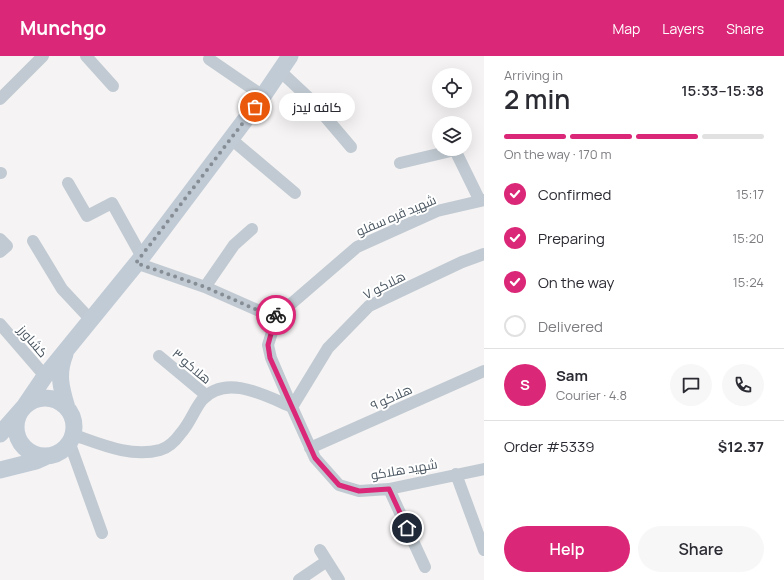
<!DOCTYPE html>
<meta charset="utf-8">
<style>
body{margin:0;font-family:Manrope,Cairo,sans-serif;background:#f7f7f7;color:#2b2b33;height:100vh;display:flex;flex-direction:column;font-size:15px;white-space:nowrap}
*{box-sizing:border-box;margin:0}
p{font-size:13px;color:#7c7c81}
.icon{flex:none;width:22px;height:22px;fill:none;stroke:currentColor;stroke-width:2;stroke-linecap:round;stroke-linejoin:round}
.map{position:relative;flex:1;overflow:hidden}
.side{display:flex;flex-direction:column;background:#fff;width:300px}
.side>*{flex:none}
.buttons{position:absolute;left:432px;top:12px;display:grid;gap:8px}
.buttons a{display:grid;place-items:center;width:40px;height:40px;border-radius:50%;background:#fff;box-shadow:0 4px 16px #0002;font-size:20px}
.pin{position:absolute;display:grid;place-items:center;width:34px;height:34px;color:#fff;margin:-17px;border:2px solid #fff;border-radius:50%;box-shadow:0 1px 4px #0007}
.courier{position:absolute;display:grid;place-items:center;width:40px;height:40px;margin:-20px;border:3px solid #db2777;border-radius:50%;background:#fff;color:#222;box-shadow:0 1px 5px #0007}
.bubble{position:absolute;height:28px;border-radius:14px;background:#fff;box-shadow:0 4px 16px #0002;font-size:13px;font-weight:600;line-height:28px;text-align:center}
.head em{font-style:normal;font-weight:600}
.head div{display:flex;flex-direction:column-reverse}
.head{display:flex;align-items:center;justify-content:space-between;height:68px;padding:0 20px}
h1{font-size:26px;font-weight:600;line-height:30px}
.bar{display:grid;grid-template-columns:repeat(4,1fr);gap:6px 4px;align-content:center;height:48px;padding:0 20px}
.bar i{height:5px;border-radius:3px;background:#e1e1e2}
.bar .on{background:#db2777}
.bar p{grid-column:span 4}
.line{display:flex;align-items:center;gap:10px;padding:0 20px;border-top:1px solid #e1e1e2}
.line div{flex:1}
.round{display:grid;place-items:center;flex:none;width:42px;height:42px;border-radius:21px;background:#f7f7f7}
ol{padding:0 20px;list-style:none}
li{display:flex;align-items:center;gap:12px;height:44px}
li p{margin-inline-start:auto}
li .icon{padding:4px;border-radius:50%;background:#db2777;color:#fff;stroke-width:4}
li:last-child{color:#7c7c81}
li i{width:22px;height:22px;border:2px solid #e1e1e2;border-radius:50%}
.action{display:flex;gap:8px;margin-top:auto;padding:8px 20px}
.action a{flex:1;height:46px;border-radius:24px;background:#db2777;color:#fff;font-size:16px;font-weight:600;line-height:46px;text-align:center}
.action a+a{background:#f7f7f7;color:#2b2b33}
header{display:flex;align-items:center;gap:24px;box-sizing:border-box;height:56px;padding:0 20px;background:#db2777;color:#fff}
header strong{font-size:19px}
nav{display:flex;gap:22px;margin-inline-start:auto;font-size:14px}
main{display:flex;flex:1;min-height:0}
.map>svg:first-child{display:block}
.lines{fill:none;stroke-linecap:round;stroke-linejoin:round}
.minor{stroke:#c1cad2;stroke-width:12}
.secondary{stroke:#c1cbd6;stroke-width:17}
.done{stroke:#868d94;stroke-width:4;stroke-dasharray:0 7.2}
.route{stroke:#db2777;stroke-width:5}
.labels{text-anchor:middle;stroke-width:4;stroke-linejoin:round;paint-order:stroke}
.street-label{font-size:13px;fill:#4a5661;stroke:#fff}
</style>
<header>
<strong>Munchgo</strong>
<nav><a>Map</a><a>Layers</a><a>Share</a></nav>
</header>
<main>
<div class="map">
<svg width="484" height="524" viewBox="0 0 484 524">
<rect width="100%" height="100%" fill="#f5f3f3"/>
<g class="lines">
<path class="minor" d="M86 0 113 30
M209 3 263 40
M280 15 311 44 351 91
M0 43 43 0
M231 83 295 137
M400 107 455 94 480 145
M0 117H1
M68 127 87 160 112 147 142 201
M0 183 7 190 0 196
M33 185 62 233 91 264
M136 207 205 231 264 257 277 260 357 191 437 155 484 144
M205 231 234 189 252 173
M277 260 268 289 271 302 292 351
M0 268 45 320
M159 300 207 340
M292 351 328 292 369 250 462 206 484 198
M74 379C100 388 131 402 160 394 168 392 176 384 181 377 190 367 194 354 202 344 226 317 266 340 292 351L315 402 339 429 359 435 389 433 484 413
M70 388 102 477
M310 392 484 315
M456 418 484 494
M389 433 425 511
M320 494 339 524
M299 524 327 505"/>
<path class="secondary" d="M65 298C57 318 61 332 67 352
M16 371a29 29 0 1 1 58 0a29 29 0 1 1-58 0Z
M0 378 24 351 45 320 142 201 263 40 290 0
M0 414 36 405 45 401"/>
</g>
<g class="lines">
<path class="done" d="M255 51 136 207 205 231 264 257 276 259"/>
<path class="route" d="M276 259 268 289 270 302 315 402 339 429 359 435 389 433 407 472"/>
</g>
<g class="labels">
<g class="street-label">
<text transform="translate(396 159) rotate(-23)" y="5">شهید قره سفلو</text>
<text transform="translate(384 229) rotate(-27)" y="5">هلاکو ۷</text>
<text transform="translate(33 285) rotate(49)" y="5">کشاورز</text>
<text transform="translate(192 310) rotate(40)" y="5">هلاکو ۳</text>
<text transform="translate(391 341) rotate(-24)" y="5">هلاکو ۹</text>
<text transform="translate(404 413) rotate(-10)" y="5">شهید هلاکو</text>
</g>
</g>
</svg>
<div class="buttons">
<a><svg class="icon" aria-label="locate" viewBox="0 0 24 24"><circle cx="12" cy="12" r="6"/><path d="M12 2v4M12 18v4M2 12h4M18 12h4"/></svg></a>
<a><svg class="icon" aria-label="layers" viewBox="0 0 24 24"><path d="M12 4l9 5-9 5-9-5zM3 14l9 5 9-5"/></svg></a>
</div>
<div class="pin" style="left:255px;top:51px;background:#ea580c"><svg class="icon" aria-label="bag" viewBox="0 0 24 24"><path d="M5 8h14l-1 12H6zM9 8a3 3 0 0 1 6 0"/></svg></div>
<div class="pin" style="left:407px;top:472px;background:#1f2937"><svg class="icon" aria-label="home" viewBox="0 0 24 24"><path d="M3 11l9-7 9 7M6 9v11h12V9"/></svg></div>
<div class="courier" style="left:276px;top:259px"><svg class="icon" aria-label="bike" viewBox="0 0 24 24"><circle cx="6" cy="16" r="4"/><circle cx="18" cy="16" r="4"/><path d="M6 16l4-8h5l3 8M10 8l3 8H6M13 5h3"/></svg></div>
<div class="bubble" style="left:279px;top:37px;width:76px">کافه لیدز</div>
</div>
<section class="side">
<div class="head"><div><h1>2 min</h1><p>Arriving in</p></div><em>15:33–15:38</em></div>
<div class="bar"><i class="on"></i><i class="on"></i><i class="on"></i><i></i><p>On the way · 170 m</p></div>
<ol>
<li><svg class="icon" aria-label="check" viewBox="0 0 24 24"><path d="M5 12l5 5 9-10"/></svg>Confirmed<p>15:17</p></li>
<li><svg class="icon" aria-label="check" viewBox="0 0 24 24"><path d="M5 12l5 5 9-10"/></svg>Preparing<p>15:20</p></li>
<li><svg class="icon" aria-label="check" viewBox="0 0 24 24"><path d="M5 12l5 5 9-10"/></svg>On the way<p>15:24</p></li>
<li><i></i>Delivered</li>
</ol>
<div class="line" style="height:72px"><b class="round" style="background:#db2777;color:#fff">S</b><div><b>Sam</b><p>Courier · 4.8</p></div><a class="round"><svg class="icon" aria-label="chat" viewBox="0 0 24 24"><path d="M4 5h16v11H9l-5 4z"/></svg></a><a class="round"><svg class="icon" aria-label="phone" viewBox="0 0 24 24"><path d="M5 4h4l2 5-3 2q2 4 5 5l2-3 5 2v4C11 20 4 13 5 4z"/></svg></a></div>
<div class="line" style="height:52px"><div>Order #5339</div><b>$12.37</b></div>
<div class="action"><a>Help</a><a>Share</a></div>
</section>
</main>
